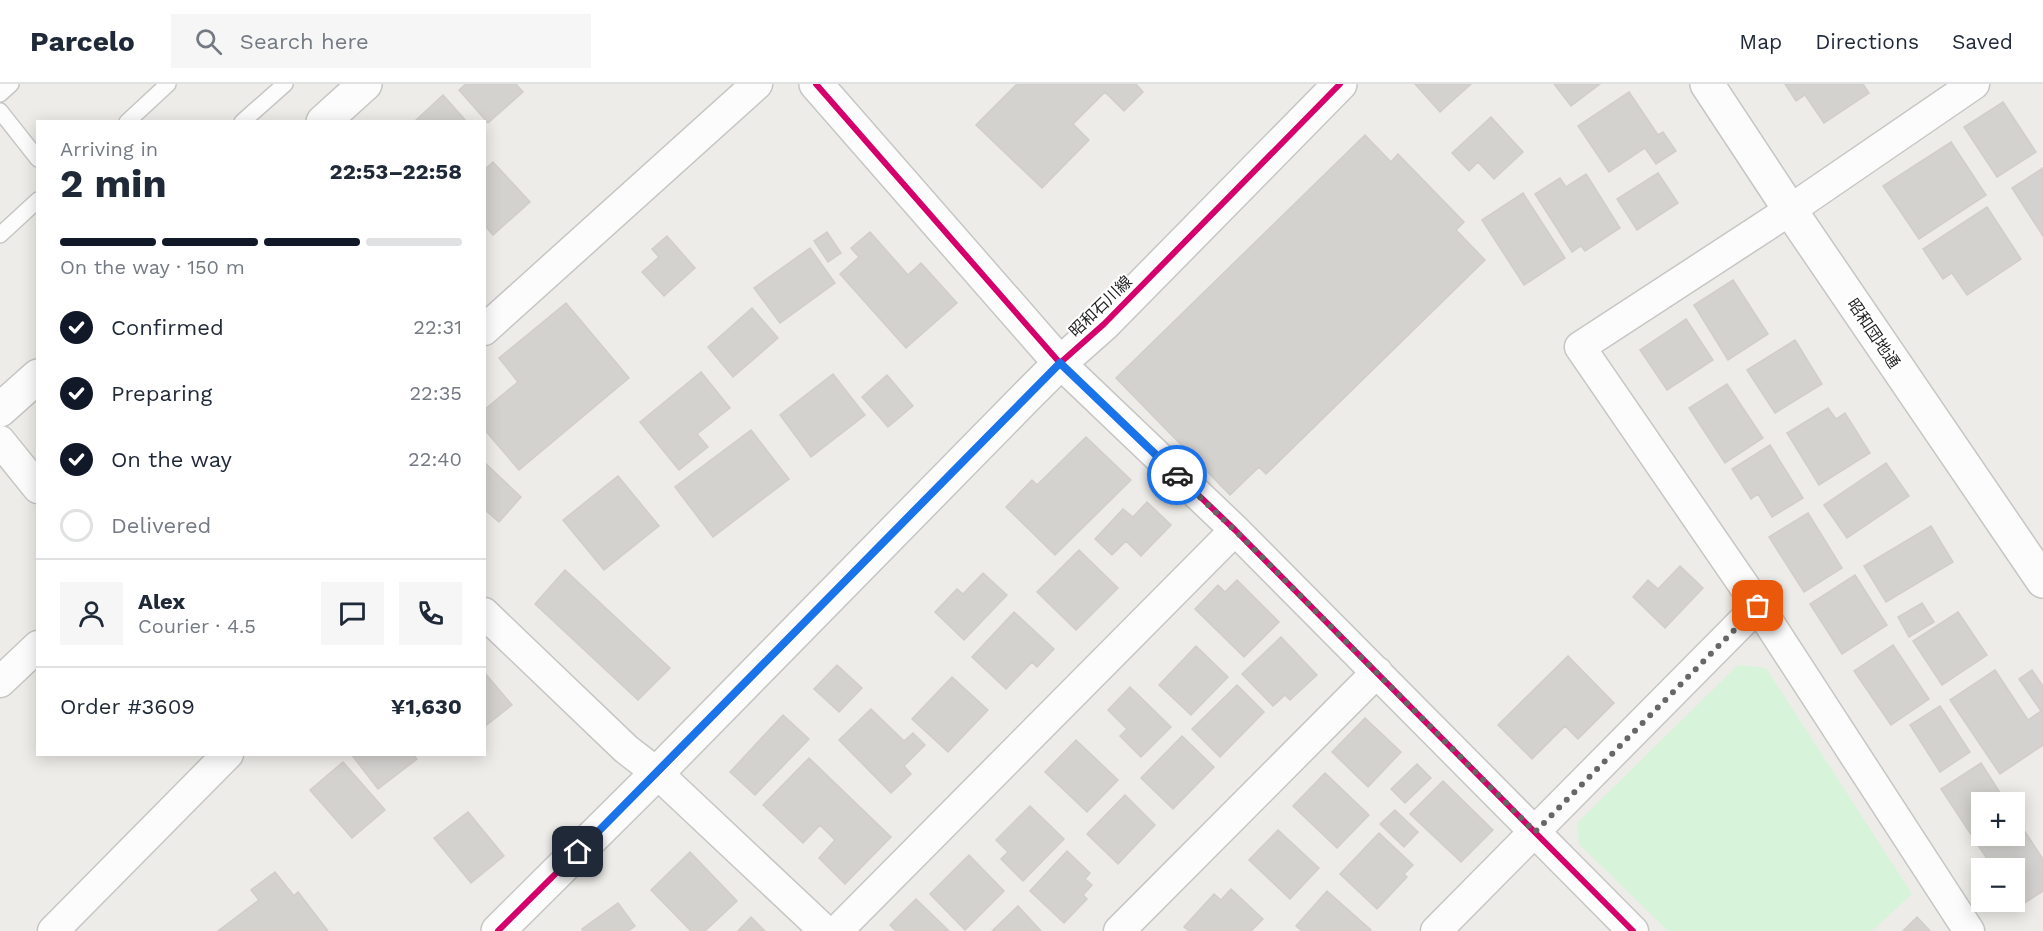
<!DOCTYPE html>
<meta charset="utf-8">
<style>
body{margin:0;font-family:"Work Sans","Noto Sans JP",sans-serif;background:#f6f6f7;color:#1f2937;height:100vh;display:flex;flex-direction:column;font-size:22px;white-space:nowrap}
*{box-sizing:border-box;margin:0}
p{font-size:20px;color:#747a83}
.icon{flex:none;width:33px;height:33px;fill:none;stroke:currentColor;stroke-width:2;stroke-linecap:round;stroke-linejoin:round}
.map{position:relative;flex:1;overflow:hidden}
.side{position:absolute;left:36px;top:36px;width:450px;height:636px;display:flex;flex-direction:column;background:#fff;border-radius:0px;box-shadow:0 3px 15px #0003}
.side>*{flex:none}
.buttons{position:absolute;left:1971px;top:708px;display:grid;gap:12px}
.buttons a{display:grid;place-items:center;width:54px;height:54px;border-radius:0px;background:#fff;box-shadow:0 3px 15px #0003;font-size:30px}
.pin{position:absolute;display:grid;place-items:center;width:51px;height:51px;color:#fff;margin:-26px;border-radius:12px;box-shadow:0 3px 9px #0006}
.courier{position:absolute;display:grid;place-items:center;width:60px;height:60px;margin:-30px;border:4px solid #1a73e8;border-radius:50%;background:#fff;color:#222;box-shadow:0 2px 8px #0007}
.headline em{font-style:normal;font-weight:700}
.headline div{display:flex;flex-direction:column-reverse}
.headline{display:flex;align-items:center;justify-content:space-between;height:102px;padding:0 24px}
h1{font-size:39px;font-weight:700;line-height:45px}
.bar{display:grid;grid-template-columns:repeat(4,1fr);gap:9px 6px;align-content:center;height:72px;padding:0 24px}
.bar i{height:8px;border-radius:4px;background:#e0e1e3}
.bar .current{background:#111827}
.bar p{grid-column:span 4}
.line{display:flex;align-items:center;gap:15px;padding:0 24px;border-top:2px solid #e0e1e3}
.line div{flex:1}
.round{display:grid;place-items:center;flex:none;width:63px;height:63px;border-radius:0px;background:#f6f6f7}
ol{padding:0 24px;list-style:none}
li{display:flex;align-items:center;gap:18px;height:66px}
li p{margin-inline-start:auto}
li .icon{padding:6px;border-radius:50%;background:#111827;color:#fff;stroke-width:4}
li:last-child{color:#747a83}
li i{width:33px;height:33px;border:3px solid #e0e1e3;border-radius:50%}
header{display:flex;align-items:center;gap:36px;box-sizing:border-box;height:84px;padding:0 30px;background:#fff;border-bottom:2px solid #e0e1e3}
header strong{font-size:28px}
nav{display:flex;gap:33px;margin-inline-start:auto;font-size:21px}
.search{width:420px;height:54px;background:#f6f6f7;display:flex;align-items:center;gap:15px;box-sizing:border-box;padding:0 21px;border-radius:0px;color:#747a83;font-size:22px}
.map>svg:first-child{display:block}
.park{fill:#d7f3d9}
.building{fill:#d4d2cf;stroke:#d1cec9;stroke-width:1.5}
.lines{fill:none;stroke-linecap:round;stroke-linejoin:round}
.service-casing{stroke:#c6c6c4;stroke-width:18}
.minor-casing{stroke:#c6c6c4;stroke-width:33}
.tertiary-casing{stroke:#c6c6c4;stroke-width:36}
.service{stroke:#fcfcfc;stroke-width:15}
.minor{stroke:#fcfcfc;stroke-width:30}
.tertiary{stroke:#fcfcfc;stroke-width:33}
.cycleway-casing{stroke:#fff;stroke-width:10}
.cycleway{stroke:#d6006c;stroke-width:6}
.done{stroke:#676765;stroke-width:6;stroke-dasharray:0 10.8}
.route{stroke:#1a73e8;stroke-width:8}
.labels{text-anchor:middle;stroke-width:4.5;stroke-linejoin:round;paint-order:stroke}
.street-label{font-size:16px;fill:#1f1f1f;stroke:#fff}
</style>
<header>
<strong>Parcelo</strong>
<div class="search"><svg class="icon" aria-label="search" viewBox="0 0 24 24"><circle cx="10" cy="10" r="6"/><path d="M15 15l6 6"/></svg>Search here</div>
<nav><a>Map</a><a>Directions</a><a>Saved</a></nav>
</header>
<div class="map">
<svg width="2043" height="847" viewBox="0 0 2043 847">
<rect width="100%" height="100%" fill="#eeece8"/>
<path class="park" d="M1738 581 1766 584 1912 810 1872 847H1668L1579 760 1577 739Z"/>
<path class="building" d="M466 0H516L523 8 488 39 459 6Z
M1017 0H1136L1143 8 1124 27 1105 8 1073 40 1089 56 1042 104 976 41Z
M1415 0H1471L1440 28Z
M1554 0H1600L1571 22Z
M1785 0H1863L1869 9 1824 39 1805 11 1796 17Z
M1629 8 1658 51 1663 48 1676 67 1656 80 1645 64 1609 88 1578 42Z
M443 11 467 38H414Z
M2003 18 2036 68 1997 93 1964 43Z
M1491 33 1523 68 1494 95 1478 78 1469 87 1452 69Z
M1365 51 1391 78 1398 70 1464 138 1456 146 1485 176 1266 390 1259 383 1230 411 1116 294Z
M1951 58 1986 111 1919 155 1883 102Z
M493 78 530 118 493 151 484 141V86Z
M2043 84V152L2012 104Z
M1658 89 1678 119 1637 146 1617 115Z
M1586 90 1620 144 1585 167 1581 162 1572 168 1535 110 1560 94 1566 103Z
M1523 109 1565 174 1524 201 1482 136Z
M1987 123 2021 175 1967 211 1952 189 1943 195 1923 165Z
M827 148 841 169 828 178 814 157Z
M870 148 908 191 921 179 957 219 906 264 840 190 859 173 851 164Z
M667 152 695 184 664 212 642 188 659 173 652 165Z
M810 164 835 199 780 239 754 204Z
M1733 196 1768 250 1728 276 1694 221Z
M566 219 629 294 519 386 484 345V326L518 298 499 274Z
M752 224 778 254 733 293 708 263Z
M1686 235 1713 276 1667 306 1640 266Z
M1795 256 1822 300 1775 329 1747 286Z
M701 288 730 324 697 350 708 363 679 386 640 338Z
M833 290 865 331 811 373 780 331Z
M887 291 913 322 888 343 862 313Z
M1727 300 1763 354 1725 379 1689 324Z
M1828 324 1836 335 1845 329 1870 369 1819 401 1787 349Z
M751 346 789 395 713 453 675 403Z
M1086 353 1131 396 1055 471 1006 423 1032 396 1037 401Z
M1770 361 1803 414 1772 433 1758 410 1751 415 1732 385Z
M484 378 521 413 499 438 484 425Z
M1886 379 1909 412 1847 454 1824 421Z
M618 392 659 442 604 486 563 436Z
M1147 418 1171 441 1141 472 1126 457 1112 471 1095 455 1123 425 1133 433Z
M1808 429 1842 484 1804 508 1769 453Z
M1931 442 1953 478 1886 518 1864 482Z
M1079 466 1118 504 1076 546 1037 508Z
M1680 482 1703 504 1665 544 1633 513 1648 496 1658 505Z
M565 486 670 584 638 616 535 520Z
M983 489 1007 511 964 556 935 528 957 505 963 510Z
M1855 491 1887 541 1842 570 1810 520Z
M1237 496 1279 538 1244 573 1195 525 1218 501 1225 508Z
M1922 519 1934 538 1909 553 1898 533Z
M1014 528 1054 565 1037 583 1032 578 1006 605 972 573Z
M1958 528 1987 571 1942 601 1913 557Z
M1281 553 1317 591 1290 616 1285 611 1273 622 1242 590Z
M1893 561 1929 615 1891 641 1854 587Z
M1196 562 1228 593 1191 631 1159 601Z
M1568 572 1614 619 1578 655 1565 642 1532 675 1498 641Z
M837 581 862 604 839 628 814 605Z
M1995 586 2028 636 2041 627 2019 595 2032 586 2043 602V661L2000 690 1950 616Z
M484 588 512 621 484 643Z
M952 593 988 626 948 668 912 635Z
M1237 601 1264 628 1220 673 1192 645Z
M1130 603 1171 643 1141 673 1120 652 1127 645 1108 626Z
M1940 622 1970 668 1940 688 1910 641Z
M871 625 904 657 913 649 925 661 904 682 911 690 891 709 839 656Z
M783 631 809 655 755 711 730 688Z
M1365 634 1401 668 1368 703 1332 668Z
M1182 652 1214 683 1173 725 1141 694Z
M1076 656 1118 696 1087 728 1045 688Z
M351 670H413L417 675 378 705Z
M809 674 891 753 845 800 819 774 835 756 820 741 803 759 763 721Z
M343 678 385 726 352 754 310 706Z
M1981 679 2006 718H1982V752H2014V731L2043 775V807L2018 823 2014 818V784H1993L1941 705Z
M1417 680 1431 694 1405 719 1391 705Z
M1325 689 1369 731 1337 764 1293 722Z
M1443 697 1493 746 1461 778 1410 730Z
M1125 711 1155 741 1118 780 1087 750Z
M1030 722 1064 755 1023 797 1001 775 1008 768 996 756Z
M1395 726 1418 748 1404 763 1380 740Z
M468 728 504 772 471 799 434 754Z
M1278 746 1319 784 1290 815 1249 776Z
M1379 749 1413 781 1404 790 1407 793 1377 825 1340 790Z
M1067 767 1090 789 1085 795 1092 801 1083 811 1087 815 1064 839 1030 807Z
M690 768 737 817 705 847H691L651 806Z
M969 771 1004 807 965 846 930 810Z
M275 788 294 812 298 808 328 847H218L259 816 251 806Z
M1231 805 1263 835 1251 847H1189L1184 843 1214 810 1221 816Z
M1327 807 1371 846 1370 847H1302L1296 842Z
M916 815 949 847H896L890 841Z
M618 819 635 842 628 847H583L582 845Z
M1018 822 1041 847H992Z
M751 833 765 847H738Z
M1917 833 1930 847H1903Z"/>
<g class="lines">
<defs>
<path id="service" d="M0 10 11 0
M0 27 38 75
M127 38 168 0
M242 38 285 0
M0 151 38 116"/>
<path id="minor" d="M484 246 757 0
M1060 279 1235 446 1633 847
M0 357 38 404
M484 529 626 665 657 689 825 847
M0 598 38 562
M53 847 228 670
M837 847 1235 446
M1119 847 1377 588
M1436 847 1758 522
M1969 847 1758 522 1580 263 1790 126 1974 0"/>
<path id="tertiary" d="M816 0 1060 279
M1707 0 1790 126 2043 497
M323 38 365 0
M0 326 38 292
M498 847 657 689 1026 313 1060 279 1104 240 1340 0"/>
</defs>
<use href="#service" class="service-casing"/>
<use href="#minor" class="minor-casing"/>
<use href="#tertiary" class="tertiary-casing"/>
<use href="#service" class="service"/>
<use href="#minor" class="minor"/>
<use href="#tertiary" class="tertiary"/>
<defs>
<path id="cycleway" d="M816 0 1060 279 1235 446 1633 847
M498 847 657 689 1026 313 1060 279 1104 240 1340 0"/>
</defs>
<use href="#cycleway" class="cycleway-casing"/>
<use href="#cycleway" class="cycleway"/>
</g>
<g class="lines">
<path class="done" d="M1177 391 1251 462 1535 748 1758 522"/>
<path class="route" d="M578 768 1060 279 1177 391"/>
</g>
<g class="labels">
<g class="street-label">
<text transform="translate(1100 222) rotate(-44)" y="6">昭和石川線</text>
<text transform="translate(1874 249) rotate(56)" y="6">昭和団地通</text>
</g>
</g>
</svg>
<div class="buttons">
<a>+</a>
<a>−</a>
</div>
<div class="pin" style="left:1758px;top:522px;background:#ea580c"><svg class="icon" aria-label="bag" viewBox="0 0 24 24"><path d="M5 8h14l-1 12H6zM9 8a3 3 0 0 1 6 0"/></svg></div>
<div class="pin" style="left:578px;top:768px;background:#1f2937"><svg class="icon" aria-label="home" viewBox="0 0 24 24"><path d="M3 11l9-7 9 7M6 9v11h12V9"/></svg></div>
<div class="courier" style="left:1177px;top:391px"><svg class="icon" aria-label="car" viewBox="0 0 24 24"><path d="M5 17H2v-5l4-1 3-4h7l3 4 3 1v5h-3M9 17h6M6 11h13"/><circle cx="7" cy="17" r="2"/><circle cx="17" cy="17" r="2"/></svg></div>
<section class="side">
<div class="headline"><div><h1>2 min</h1><p>Arriving in</p></div><em>22:53–22:58</em></div>
<div class="bar"><i class="current"></i><i class="current"></i><i class="current"></i><i></i><p>On the way · 150 m</p></div>
<ol>
<li><svg class="icon" aria-label="check" viewBox="0 0 24 24"><path d="M5 12l5 5 9-10"/></svg>Confirmed<p>22:31</p></li>
<li><svg class="icon" aria-label="check" viewBox="0 0 24 24"><path d="M5 12l5 5 9-10"/></svg>Preparing<p>22:35</p></li>
<li><svg class="icon" aria-label="check" viewBox="0 0 24 24"><path d="M5 12l5 5 9-10"/></svg>On the way<p>22:40</p></li>
<li><i></i>Delivered</li>
</ol>
<div class="line" style="height:108px"><a class="round"><svg class="icon" aria-label="person" viewBox="0 0 24 24"><circle cx="12" cy="8" r="4"/><path d="M4 21q1-7 8-7t8 7"/></svg></a><div><b>Alex</b><p>Courier · 4.5</p></div><a class="round"><svg class="icon" aria-label="chat" viewBox="0 0 24 24"><path d="M4 5h16v11H9l-5 4z"/></svg></a><a class="round"><svg class="icon" aria-label="phone" viewBox="0 0 24 24"><path d="M5 4h4l2 5-3 2q2 4 5 5l2-3 5 2v4C11 20 4 13 5 4z"/></svg></a></div>
<div class="line" style="height:78px"><div>Order #3609</div><b>¥1,630</b></div>
</section>
</div>
